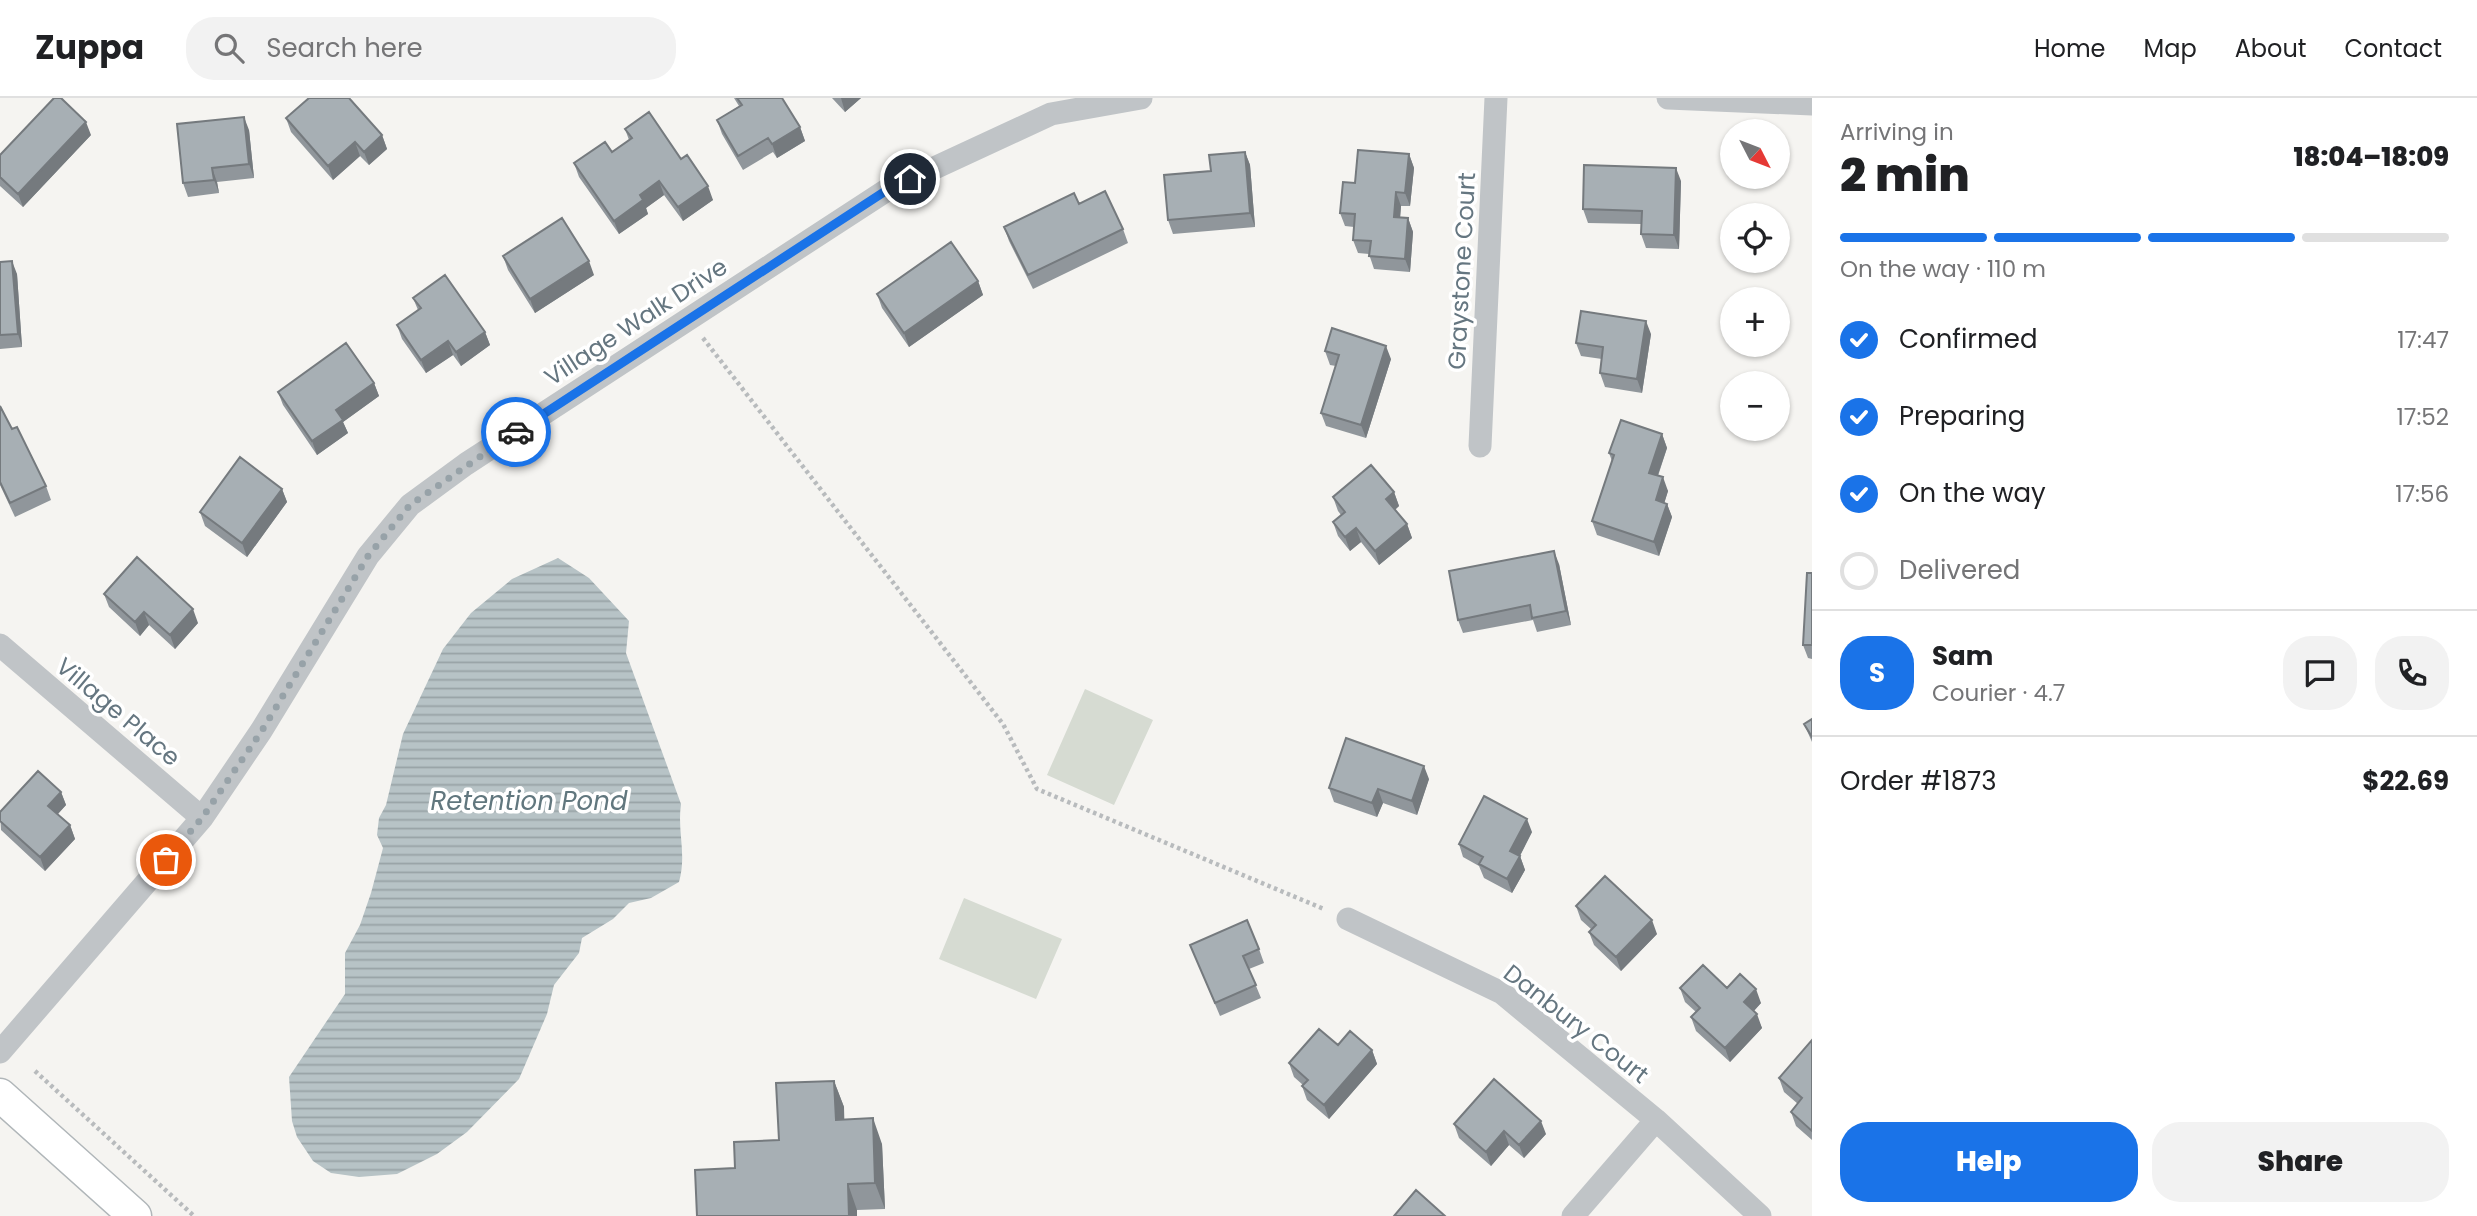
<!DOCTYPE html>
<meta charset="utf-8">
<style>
body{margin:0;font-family:Poppins,sans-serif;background:#f2f2f2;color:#202124;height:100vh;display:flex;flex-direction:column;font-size:26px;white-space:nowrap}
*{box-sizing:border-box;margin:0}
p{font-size:23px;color:#757577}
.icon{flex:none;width:38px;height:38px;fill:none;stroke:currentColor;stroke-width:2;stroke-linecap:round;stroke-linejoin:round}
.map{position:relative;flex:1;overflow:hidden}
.panel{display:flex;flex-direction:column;background:#fff;width:665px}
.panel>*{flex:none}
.needle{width:46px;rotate:132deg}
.controls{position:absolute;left:1720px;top:21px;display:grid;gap:14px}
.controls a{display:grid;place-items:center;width:70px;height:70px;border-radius:50%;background:#fff;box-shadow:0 2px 5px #0004;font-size:35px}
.pin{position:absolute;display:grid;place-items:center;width:60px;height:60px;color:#fff;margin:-30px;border:4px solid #fff;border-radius:50%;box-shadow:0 2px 7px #0007}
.courier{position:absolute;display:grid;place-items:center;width:70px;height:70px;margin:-35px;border:5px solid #1a73e8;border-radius:50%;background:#fff;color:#222;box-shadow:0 2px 9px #0007}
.head em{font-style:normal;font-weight:800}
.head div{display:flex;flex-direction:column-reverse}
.head{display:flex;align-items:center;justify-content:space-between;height:119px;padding:0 28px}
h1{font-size:46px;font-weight:800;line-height:52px}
.bar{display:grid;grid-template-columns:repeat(4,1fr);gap:10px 7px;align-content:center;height:84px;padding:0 28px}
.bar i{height:9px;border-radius:5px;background:#e0e0e0}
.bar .active{background:#1a73e8}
.bar p{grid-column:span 4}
.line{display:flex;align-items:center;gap:18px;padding:0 28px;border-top:2px solid #e0e0e0}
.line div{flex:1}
.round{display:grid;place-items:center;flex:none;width:74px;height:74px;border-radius:28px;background:#f2f2f2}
ol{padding:0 28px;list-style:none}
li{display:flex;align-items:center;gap:21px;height:77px}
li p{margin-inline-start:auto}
li .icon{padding:7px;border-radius:50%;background:#1a73e8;color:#fff;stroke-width:4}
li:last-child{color:#757577}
li i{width:38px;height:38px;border:4px solid #e0e0e0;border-radius:50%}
.action{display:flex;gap:14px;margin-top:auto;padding:14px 28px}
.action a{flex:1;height:80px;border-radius:28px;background:#1a73e8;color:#fff;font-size:28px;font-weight:800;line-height:80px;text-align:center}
.action a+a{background:#f2f2f2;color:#202124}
header{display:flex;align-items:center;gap:42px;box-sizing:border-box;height:98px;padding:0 35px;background:#fff;border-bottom:2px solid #e0e0e0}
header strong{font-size:33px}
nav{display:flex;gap:38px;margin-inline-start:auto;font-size:24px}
.search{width:490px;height:63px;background:#f2f2f2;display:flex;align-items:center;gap:18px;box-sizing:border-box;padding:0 24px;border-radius:28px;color:#757577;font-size:26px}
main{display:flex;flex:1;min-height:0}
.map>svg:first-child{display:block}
.green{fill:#d6dbd2}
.water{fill:url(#water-rules)}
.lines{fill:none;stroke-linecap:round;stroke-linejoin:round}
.secondary-casing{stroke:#b0b6b9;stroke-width:35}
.path{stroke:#b8bbbd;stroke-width:4.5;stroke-dasharray:3.5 3.5;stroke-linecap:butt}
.minor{stroke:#c0c4c7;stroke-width:23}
.secondary{stroke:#fff;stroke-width:32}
.wall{fill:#90969b}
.shaded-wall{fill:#757a7e}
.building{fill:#a7afb4;stroke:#757a7e;stroke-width:2}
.done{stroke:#97a2a8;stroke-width:7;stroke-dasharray:0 12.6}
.route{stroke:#1a73e8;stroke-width:9}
.labels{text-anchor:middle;stroke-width:7;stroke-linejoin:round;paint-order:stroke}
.street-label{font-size:24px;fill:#657680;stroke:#fff}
.water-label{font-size:26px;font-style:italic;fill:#61777e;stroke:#fff}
</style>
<header>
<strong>Zuppa</strong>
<div class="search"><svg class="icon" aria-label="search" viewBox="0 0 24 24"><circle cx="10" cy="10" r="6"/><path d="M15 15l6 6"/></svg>Search here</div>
<nav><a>Home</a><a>Map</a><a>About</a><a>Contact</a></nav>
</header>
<main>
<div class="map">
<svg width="1812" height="1118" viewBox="0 0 1812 1118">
<defs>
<pattern id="water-rules" width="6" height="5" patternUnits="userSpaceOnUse" patternTransform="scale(1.75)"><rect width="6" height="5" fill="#b7c3c6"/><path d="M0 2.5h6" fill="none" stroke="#98a3a6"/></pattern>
</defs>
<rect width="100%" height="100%" fill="#f5f4f1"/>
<path class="green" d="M1085 591 1153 622 1114 707 1047 677Z
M964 800 1062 841 1036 901 939 861Z"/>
<path class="water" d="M558 460 589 480 629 523 626 555 681 706C677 734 687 756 679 784L651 800 629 805 613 821 582 840 579 855 554 887 547 916 519 981 467 1034 437 1056 397 1076 359 1079 331 1075 313 1063 297 1039 292 1023 289 979 345 896V855L360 827 371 795 383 750 377 737 379 720 386 707 403 636 443 551 471 515 512 481Z"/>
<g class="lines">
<defs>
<path id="secondary" d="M0 997 135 1118"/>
</defs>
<use href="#secondary" class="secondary-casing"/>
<path class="path" d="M703 240 1003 626 1037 691 1324 811
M35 973 194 1118"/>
<path class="minor" d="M1668 0 1812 6
M1480 348 1496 0
M0 547 202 720
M1348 821 1502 895 1656 1022 1760 1118
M0 954 202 720 261 633 368 458 410 407 466 366 887 92 1051 16 1141 0
M1573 1118 1656 1022"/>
<use href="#secondary" class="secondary"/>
</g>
<path class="wall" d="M734 0H782L800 29 805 43 777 60 773 54 743 72 722 36 717 22 739 8Z
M832 0H861L845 14Z
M286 20 382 37 387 51 369 67 360 58 333 82 291 34Z
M625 31 681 61 713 102 683 123 664 97 646 110 648 116 619 136 579 79 574 65 612 54 629 42Z
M249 32 254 80 217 84 219 95 188 99 183 85Z
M91 37 23 109 0 88V57Z
M1245 54 1250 67 1255 129 1173 136 1168 122 1211 73Z
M1409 56 1414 70 1410 108H1401L1400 120H1408L1413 134 1410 174 1374 171 1369 156 1358 155 1353 142 1354 129 1345 128 1340 115 1355 85Z
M1681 83 1679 151 1646 150 1641 136V126L1588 125 1583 111Z
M1079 106 1123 131 1128 145 1033 191 1009 143 1004 129Z
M503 158 594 177 535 215 508 172Z
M0 164 17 176 22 249 0 251Z
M978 183 983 197 909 249 882 210 877 196Z
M413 200 485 234 490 247 461 268 453 257 426 275 402 241 397 227 418 212Z
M1651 236 1642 295 1605 289 1600 275 1602 261 1581 258 1576 245Z
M1325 253 1391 261 1366 340 1326 328 1321 315 1336 268 1330 267Z
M374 285 379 298 343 324 348 335 317 357 283 307 278 294Z
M0 308 12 331 46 388 51 402 15 419 0 387Z
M1662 336 1667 350 1658 378 1668 393 1664 405 1667 406 1672 419 1659 458 1597 437 1592 423 1612 363 1609 355Z
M282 391 287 404 247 459 205 428 200 414Z
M1394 394 1399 408 1395 412 1407 426 1412 440 1379 467 1361 444 1350 453 1338 438 1333 424 1341 417 1338 413 1333 399Z
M1559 466 1571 527 1537 534 1533 522 1463 535 1458 522Z
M1812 475V561L1808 560 1803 547Z
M104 496 198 525 175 551 149 527 140 538 109 509Z
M1812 621V644L1804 626Z
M1429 681 1417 717 1383 705 1377 719 1334 704 1329 690Z
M61 694 66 707 58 716 70 727 75 741 45 773 1 732 0 714Z
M1532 734 1520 758 1525 772 1512 795 1484 780 1479 768 1463 759 1459 746Z
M1576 808 1657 836 1621 873 1594 847 1589 834 1591 831 1581 822Z
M1190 847 1259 851 1264 865 1249 871 1261 900 1220 918Z
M1680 890H1727L1761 905 1754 913 1762 930 1730 964 1696 933 1691 919 1696 914 1685 904Z
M1812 942V1042L1796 1028 1791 1014 1798 1006 1784 994 1779 980Z
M1338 947 1372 952 1377 966 1329 1021 1307 1002 1302 988 1303 987 1294 979 1289 965Z
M834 983 844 1009V1022L882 1046 885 1111 857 1112 735 1070 779 1042Z
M1454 1026 1546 1036 1524 1060 1509 1047 1491 1068 1459 1040Z"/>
<path class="shaded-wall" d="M841 0H861L845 14Z
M244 19 249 32 254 80 249 66Z
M86 24 91 37 23 109 18 96Z
M800 29 805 43 777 60 772 46Z
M382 37 387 51 369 67 364 54Z
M355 44 360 58 333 82 328 68Z
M1245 54 1250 67 1255 129 1250 115Z
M1409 56 1414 70 1410 108 1405 95Z
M212 70 217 84 219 95 214 82Z
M1676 70 1681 83 1679 151 1674 137Z
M659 83 664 97 646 110 648 116 619 136 614 123 640 97Z
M708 88 713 102 683 123 678 109Z
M1396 94 1401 108 1399 133 1394 119Z
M1408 120 1413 134 1410 174 1405 161Z
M12 163 17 176 22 249 18 236Z
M589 163 594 177 535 215 530 201Z
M978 183 983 197 909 249 904 235Z
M1646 223 1651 236 1642 295 1637 281Z
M485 234 490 247 461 268 456 254Z
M448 243 453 257 426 275 421 262Z
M1386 248 1391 261 1366 340 1361 327Z
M374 285 379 298 343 324 348 335 317 357 312 343 336 312Z
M1662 336 1667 350 1654 388 1649 375Z
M1663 379 1668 393 1661 416 1656 402Z
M282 391 287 404 247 459 242 445Z
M1394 394 1399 408 1391 415 1386 401Z
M1667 406 1672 419 1659 458 1654 444Z
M1407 426 1412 440 1379 467 1375 453Z
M1356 430 1361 444 1350 453 1345 439Z
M1554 453 1559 466 1571 527 1566 513Z
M193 511 198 525 175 551 170 537Z
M144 514 149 527 140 538 135 524Z
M1424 668 1429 681 1417 717 1412 703Z
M1378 691 1383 705 1377 719 1372 705Z
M61 694 66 707 53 721 48 708Z
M1527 721 1532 734 1515 767 1510 753Z
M70 727 75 741 45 773 40 759Z
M1520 758 1525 772 1512 795 1507 781Z
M1652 822 1657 836 1621 873 1616 859Z
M1756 891 1761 905 1749 918 1744 904Z
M1757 916 1762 930 1730 964 1725 950Z
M1372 952 1377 966 1329 1021 1324 1007Z
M834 983 844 1009 845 1048 836 1022Z
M873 1020 882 1046 885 1111 875 1085Z
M1541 1023 1546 1036 1524 1060 1519 1047Z
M1504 1033 1509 1047 1491 1068 1486 1054Z
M848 1086 857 1112V1118H849Z"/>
<path class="building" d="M54 0H61L86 24 18 96 0 79V57Z
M309 0H349L382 37 364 54 355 44 328 68 286 20Z
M737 0H782L800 29 772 46 768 40 738 58 717 22 742 7Z
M649 14 681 61 687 57 708 88 678 109 659 83 640 97 643 102 614 123 574 65 605 44 612 54 632 40 625 31Z
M244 19 249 66 212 70 214 82 183 85 177 26Z
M1358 52 1409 56 1405 95 1396 94 1394 119 1408 120 1405 161 1369 158 1371 143 1353 142 1355 116 1340 115 1343 84 1355 85Z
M1245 54 1250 115 1168 122 1164 77 1211 73 1209 57Z
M1584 67 1676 70 1674 137 1641 136 1642 113 1583 111Z
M1105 93 1123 131 1028 177 1004 129 1074 95 1079 106Z
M562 120 589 163 530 201 503 158Z
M951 144 978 183 904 235 877 196Z
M12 163 18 236 0 237V164Z
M445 177 485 234 456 254 448 243 421 262 397 227 421 210 413 200Z
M1581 213 1646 223 1637 281 1600 275 1603 249 1576 245Z
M1332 230 1386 248 1361 327 1321 315 1339 257 1325 253Z
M346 245 374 285 336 312 343 322 312 343 278 294Z
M0 308 12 331 17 329 46 388 10 405 0 384Z
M1621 322 1662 336 1649 375 1663 379 1656 402 1667 406 1654 444 1592 423 1614 357 1609 355Z
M240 359 282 391 242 445 200 414Z
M1371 367 1394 394 1386 401 1407 426 1375 453 1356 430 1345 439 1333 424 1345 414 1333 399Z
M1554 453 1566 513 1532 520 1530 507 1458 522 1449 473Z
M137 459 193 511 170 537 144 514 135 524 104 496Z
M1807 475H1812V547H1803Z
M1812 621V639L1804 626Z
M1346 640 1424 668 1412 703 1378 691 1372 705 1329 690Z
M38 673 61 694 48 708 70 727 40 759 0 723V714Z
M1484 698 1527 721 1510 753 1520 758 1507 781 1479 766 1483 759 1459 746Z
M1605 778 1652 822 1616 859 1589 834 1596 827 1576 808Z
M1247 822 1259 851 1243 858 1256 887 1215 905 1190 847Z
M1703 867 1727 890 1740 876 1756 891 1744 904 1757 916 1725 950 1691 919 1700 910 1680 890Z
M1319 931 1338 947 1350 933 1372 952 1324 1007 1302 988 1308 982 1289 965Z
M1812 942V1033L1791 1014 1802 1000 1779 980Z
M1494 981 1541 1023 1519 1047 1504 1033 1486 1054 1454 1026Z
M834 983 836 1022 873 1020 875 1085 848 1086 849 1118H697L695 1072 735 1070 734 1044 779 1042 776 985Z
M1416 1092 1445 1118H1394Z"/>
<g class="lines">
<path class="done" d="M166 762 202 720 261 634 368 458 410 407 516 334"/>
<path class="route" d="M516 334 887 92 910 81"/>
</g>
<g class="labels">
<g class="street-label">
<text transform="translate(1462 173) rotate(-87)" y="8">Graystone Court</text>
<text transform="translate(636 224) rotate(-33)" y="8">Village Walk Drive</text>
<text transform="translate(118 614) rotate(40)" y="8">Village Place</text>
<text transform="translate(1576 926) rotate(38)" y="8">Danbury Court</text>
</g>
<g class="water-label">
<text x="529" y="712">Retention Pond</text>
</g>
</g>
</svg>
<div class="controls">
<a><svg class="needle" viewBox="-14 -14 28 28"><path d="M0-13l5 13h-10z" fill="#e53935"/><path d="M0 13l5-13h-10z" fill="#757577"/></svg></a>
<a><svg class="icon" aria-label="locate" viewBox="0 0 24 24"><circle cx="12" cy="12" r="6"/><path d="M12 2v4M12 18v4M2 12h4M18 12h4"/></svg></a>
<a>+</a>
<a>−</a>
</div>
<div class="pin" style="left:166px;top:762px;background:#ea580c"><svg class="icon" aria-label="bag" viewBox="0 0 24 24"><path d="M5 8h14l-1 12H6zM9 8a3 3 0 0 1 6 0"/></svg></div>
<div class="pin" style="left:910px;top:81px;background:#1f2937"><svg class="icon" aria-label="home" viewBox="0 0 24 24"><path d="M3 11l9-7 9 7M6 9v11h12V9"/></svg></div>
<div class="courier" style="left:516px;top:334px"><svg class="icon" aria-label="car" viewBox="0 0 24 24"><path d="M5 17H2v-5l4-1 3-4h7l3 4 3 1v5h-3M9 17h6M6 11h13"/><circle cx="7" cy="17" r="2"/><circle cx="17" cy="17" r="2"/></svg></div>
</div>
<section class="panel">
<div class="head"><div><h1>2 min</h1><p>Arriving in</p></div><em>18:04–18:09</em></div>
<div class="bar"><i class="active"></i><i class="active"></i><i class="active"></i><i></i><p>On the way · 110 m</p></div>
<ol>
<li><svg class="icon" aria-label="check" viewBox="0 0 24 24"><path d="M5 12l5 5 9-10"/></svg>Confirmed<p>17:47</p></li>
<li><svg class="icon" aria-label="check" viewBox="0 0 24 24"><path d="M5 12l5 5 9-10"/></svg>Preparing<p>17:52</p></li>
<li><svg class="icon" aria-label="check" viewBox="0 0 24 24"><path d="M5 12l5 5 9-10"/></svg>On the way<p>17:56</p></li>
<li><i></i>Delivered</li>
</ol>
<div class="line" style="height:126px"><b class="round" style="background:#1a73e8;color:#fff">S</b><div><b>Sam</b><p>Courier · 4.7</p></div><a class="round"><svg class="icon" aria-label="chat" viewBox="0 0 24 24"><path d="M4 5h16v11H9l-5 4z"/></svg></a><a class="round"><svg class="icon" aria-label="phone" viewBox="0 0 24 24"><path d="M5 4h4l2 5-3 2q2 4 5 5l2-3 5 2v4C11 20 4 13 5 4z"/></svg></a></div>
<div class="line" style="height:91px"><div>Order #1873</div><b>$22.69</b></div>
<div class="action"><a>Help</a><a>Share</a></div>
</section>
</main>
